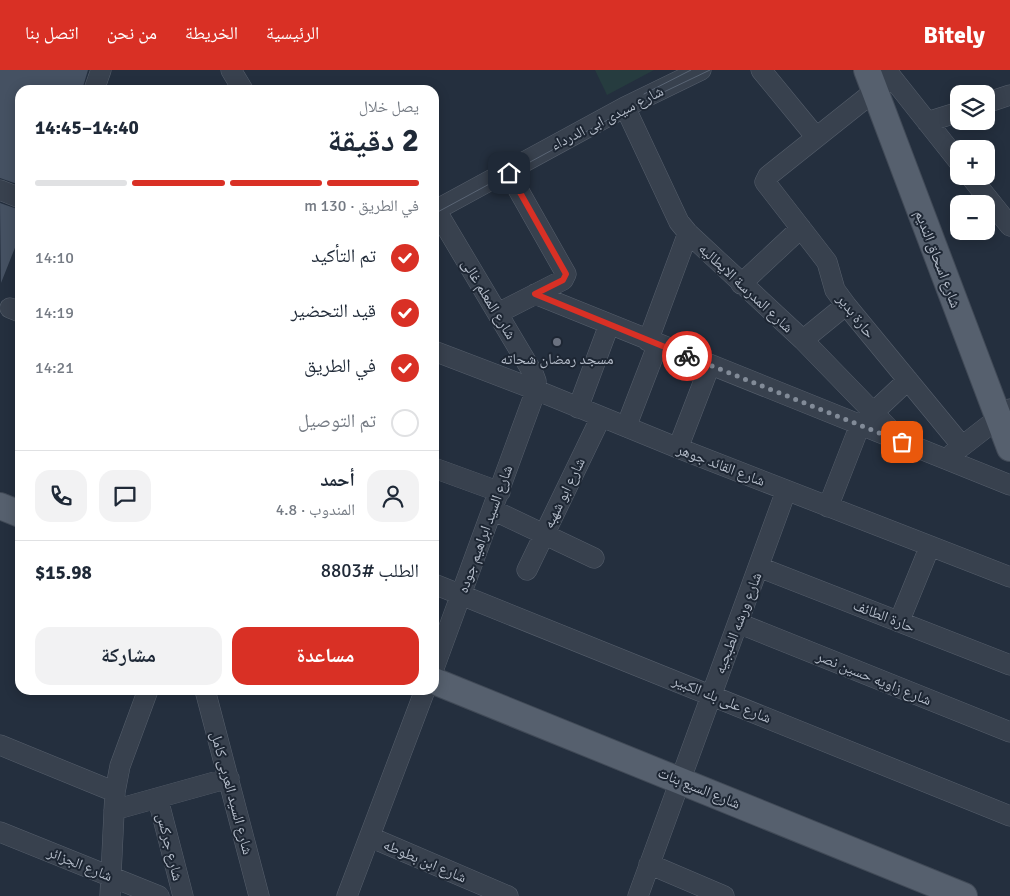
<!DOCTYPE html>
<html lang="ar">
<meta charset="utf-8">
<style>
body{margin:0;font-family:Signika,"Noto Naskh Arabic",sans-serif;background:#f2f2f3;color:#1f2937;direction:rtl;height:100vh;display:flex;flex-direction:column;font-size:19px;white-space:nowrap}
*{box-sizing:border-box;margin:0}
p{font-size:16px;color:#747a83}
.icon{flex:none;width:28px;height:28px;fill:none;stroke:currentColor;stroke-width:2;stroke-linecap:round;stroke-linejoin:round}
.map{position:relative;flex:1;overflow:hidden;direction:ltr}
.sheet{position:absolute;left:15px;top:15px;width:424px;height:610px;display:flex;flex-direction:column;background:#fff;border-radius:15px;box-shadow:0 2px 12px #0003;direction:rtl}
.sheet>*{flex:none}
.buttons{position:absolute;left:950px;top:15px;display:grid;gap:10px}
.buttons a{display:grid;place-items:center;width:45px;height:45px;border-radius:10px;background:#fff;box-shadow:0 2px 12px #0003;font-size:25px}
.pin{position:absolute;display:grid;place-items:center;width:42px;height:42px;color:#fff;margin:-21px;border-radius:10px;box-shadow:0 2px 8px #0006}
.courier{position:absolute;display:grid;place-items:center;width:50px;height:50px;margin:-25px;border:4px solid #d93025;border-radius:50%;background:#fff;color:#222;box-shadow:0 1px 6px #0007}
.headline em{font-style:normal;font-weight:700}
.headline div{display:flex;flex-direction:column-reverse}
.headline{display:flex;align-items:center;justify-content:space-between;height:85px;padding:0 20px}
h1{font-size:32px;font-weight:700;line-height:38px}
.bar{display:grid;grid-template-columns:repeat(4,1fr);gap:8px 5px;align-content:center;height:60px;padding:0 20px}
.bar i{height:6px;border-radius:4px;background:#e0e1e3}
.bar .active{background:#d93025}
.bar p{grid-column:span 4}
.line{display:flex;align-items:center;gap:12px;padding:0 20px;border-top:1px solid #e0e1e3}
.line div{flex:1}
.round{display:grid;place-items:center;flex:none;width:52px;height:52px;border-radius:15px;background:#f2f2f3}
ol{padding:0 20px;list-style:none}
li{display:flex;align-items:center;gap:15px;height:55px}
li p{margin-inline-start:auto}
li .icon{padding:5px;border-radius:50%;background:#d93025;color:#fff;stroke-width:4}
li:last-child{color:#747a83}
li i{width:28px;height:28px;border:2px solid #e0e1e3;border-radius:50%}
.button{display:flex;gap:10px;margin-top:auto;padding:10px 20px}
.button a{flex:1;height:58px;border-radius:15px;background:#d93025;color:#fff;font-size:20px;font-weight:700;line-height:58px;text-align:center}
.button a+a{background:#f2f2f3;color:#1f2937}
header{display:flex;align-items:center;gap:30px;box-sizing:border-box;height:70px;padding:0 25px;background:#d93025;color:#fff}
header strong{font-size:24px}
nav{display:flex;gap:28px;margin-inline-start:auto;font-size:18px}
.map>svg:first-child{display:block}
.green{fill:#263c3f}
.building{fill:#455162}
.lines{fill:none;stroke-linecap:round;stroke-linejoin:round}
.minor-casing{stroke:#565f6c;stroke-width:21}
.major-casing{stroke:#414a57;stroke-width:28}
.minor{stroke:#38414e;stroke-width:20}
.major{stroke:#56606e;stroke-width:26}
.tram{stroke:#5a6575;stroke-width:1}
.done{stroke:#828b98;stroke-width:5;stroke-dasharray:0 9}
.route{stroke:#d93025;stroke-width:6}
.worship-dot{fill:#6b7280;stroke:#1d2633;stroke-width:2}
.labels{text-anchor:middle;stroke-width:4;stroke-linejoin:round;paint-order:stroke}
.street-label{font-size:15px;fill:#b4bcc9;stroke:#1d2633}
.poi-label{font-size:15px;fill:#b4bcc9;stroke:#1d2633}
</style>
<header>
<strong>Bitely</strong>
<nav><a>الرئيسية</a><a>الخريطة</a><a>من نحن</a><a>اتصل بنا</a></nav>
</header>
<div class="map">
<svg width="1010" height="826" viewBox="0 0 1010 826">
<rect width="100%" height="100%" fill="#242f3e"/>
<path class="green" d="M595 0H654L607 25Z"/>
<path class="building" d="M0 0H88L82 20H20V115L0 108Z
M0 133 20 140V165L1 213Z"/>
<g class="lines">
<defs>
<path id="minor" d="M231 0 243 20
M761 0 816 67
M886 0 959 92
M891 8 768 106 765 112 827 192 835 220 846 235 962 376
M94 20 101 0
M986 33 1010 25
M625 37 679 152 688 163 803 270 898 368
M927 52 959 42
M970 106 1010 156
M0 120 20 128
M434 141 625 37 701 0
M741 214 801 158
M535 224 1010 415
M10 238 20 242
M498 243 563 210 566 204 507 100
M803 270 846 235
M648 271 688 163
M434 281 536 320 678 378 1010 507
M578 338 609 255
M626 357 658 274
M678 378 710 295
M952 384 1010 339
M434 398 500 422
M828 437 860 355 908 310
M493 440 594 488
M759 497 1010 595
M527 500 601 347
M434 514 1010 746
M899 552 930 476
M738 553 1010 662
M434 598 536 320V311L533 303 436 140
M205 620 259 826
M0 675 115 722
M158 729 183 826
M114 740 229 708
M0 762 159 826
M370 767 508 826
M649 794 724 826
M110 826 115 722 120 696 148 620
M347 826 425 620
M638 826 786 421"/>
<path id="major" d="M867 0 1010 378
M0 436 20 444
M434 611 964 826"/>
</defs>
<use href="#minor" class="minor-casing"/>
<use href="#major" class="major-casing"/>
<use href="#minor" class="minor"/>
<use href="#major" class="major"/>
<path class="tram" d="M644 24 691 0
M434 144 626 40 710 0"/>
</g>
<g class="lines">
<path class="done" d="M687 286 902 372"/>
<path class="route" d="M509 103 566 204 563 210 535 224 687 286"/>
</g>
<circle class="worship-dot" cx="557" cy="272" r="5"/>
<g class="labels">
<g class="street-label">
<text transform="translate(607 48) rotate(-27)" y="5">شارع سيدى ابى الدرداء</text>
<text transform="translate(938 189) rotate(69)" y="5">شارع اسحاق النديم</text>
<text transform="translate(746 218) rotate(43)" y="5">شارع المدرسة الايطاليه</text>
<text transform="translate(489 229) rotate(59)" y="5">شارع المعلم غالى</text>
<text transform="translate(856 246) rotate(52)" y="5">حارة بدير</text>
<text transform="translate(721 395) rotate(21)" y="5">شارع القائد جوهر</text>
<text transform="translate(564 423) rotate(-64)" y="5">شارع ابو شهبه</text>
<text transform="translate(485 459) rotate(-70)" y="5">شارع السيد ابراهيم جوده</text>
<text transform="translate(884 546) rotate(21)" y="5">حارة الطائف</text>
<text transform="translate(738 553) rotate(-69)" y="5">شارع ورشه الطبجيه</text>
<text transform="translate(874 608) rotate(22)" y="5">شارع زاويه حسين نصر</text>
<text transform="translate(722 629) rotate(22)" y="5">شارع على بك الكبير</text>
<text transform="translate(699 718) rotate(22)" y="5">شارع السبع بنات</text>
<text transform="translate(232 723) rotate(75)" y="5">شارع السيد العربى كامل</text>
<text transform="translate(170 777) rotate(76)" y="5">شارع جركس</text>
<text transform="translate(425 791) rotate(23)" y="5">شارع ابن بطوطه</text>
<text transform="translate(80 794) rotate(22)" y="5">شارع الجزائر</text>
</g>
<g class="poi-label">
<text x="557" y="294">مسجد رمضان شحاته</text>
</g>
</g>
</svg>
<div class="buttons">
<a><svg class="icon" aria-label="layers" viewBox="0 0 24 24"><path d="M12 4l9 5-9 5-9-5zM3 14l9 5 9-5"/></svg></a>
<a>+</a>
<a>−</a>
</div>
<div class="pin" style="left:902px;top:372px;background:#ea580c"><svg class="icon" aria-label="bag" viewBox="0 0 24 24"><path d="M5 8h14l-1 12H6zM9 8a3 3 0 0 1 6 0"/></svg></div>
<div class="pin" style="left:509px;top:103px;background:#1f2937"><svg class="icon" aria-label="home" viewBox="0 0 24 24"><path d="M3 11l9-7 9 7M6 9v11h12V9"/></svg></div>
<div class="courier" style="left:687px;top:286px"><svg class="icon" aria-label="bike" viewBox="0 0 24 24"><circle cx="6" cy="16" r="4"/><circle cx="18" cy="16" r="4"/><path d="M6 16l4-8h5l3 8M10 8l3 8H6M13 5h3"/></svg></div>
<section class="sheet">
<div class="headline"><div><h1>2 دقيقة</h1><p>يصل خلال</p></div><em>14:40–14:45</em></div>
<div class="bar"><i class="active"></i><i class="active"></i><i class="active"></i><i></i><p>في الطريق · 130 m</p></div>
<ol>
<li><svg class="icon" aria-label="check" viewBox="0 0 24 24"><path d="M5 12l5 5 9-10"/></svg>تم التأكيد<p>14:10</p></li>
<li><svg class="icon" aria-label="check" viewBox="0 0 24 24"><path d="M5 12l5 5 9-10"/></svg>قيد التحضير<p>14:19</p></li>
<li><svg class="icon" aria-label="check" viewBox="0 0 24 24"><path d="M5 12l5 5 9-10"/></svg>في الطريق<p>14:21</p></li>
<li><i></i>تم التوصيل</li>
</ol>
<div class="line" style="height:90px"><a class="round"><svg class="icon" aria-label="person" viewBox="0 0 24 24"><circle cx="12" cy="8" r="4"/><path d="M4 21q1-7 8-7t8 7"/></svg></a><div><b>أحمد</b><p>المندوب · 4.8</p></div><a class="round"><svg class="icon" aria-label="chat" viewBox="0 0 24 24"><path d="M4 5h16v11H9l-5 4z"/></svg></a><a class="round"><svg class="icon" aria-label="phone" viewBox="0 0 24 24"><path d="M5 4h4l2 5-3 2q2 4 5 5l2-3 5 2v4C11 20 4 13 5 4z"/></svg></a></div>
<div class="line" style="height:65px"><div>الطلب #8803</div><b>$15.98</b></div>
<div class="button"><a>مساعدة</a><a>مشاركة</a></div>
</section>
</div>
